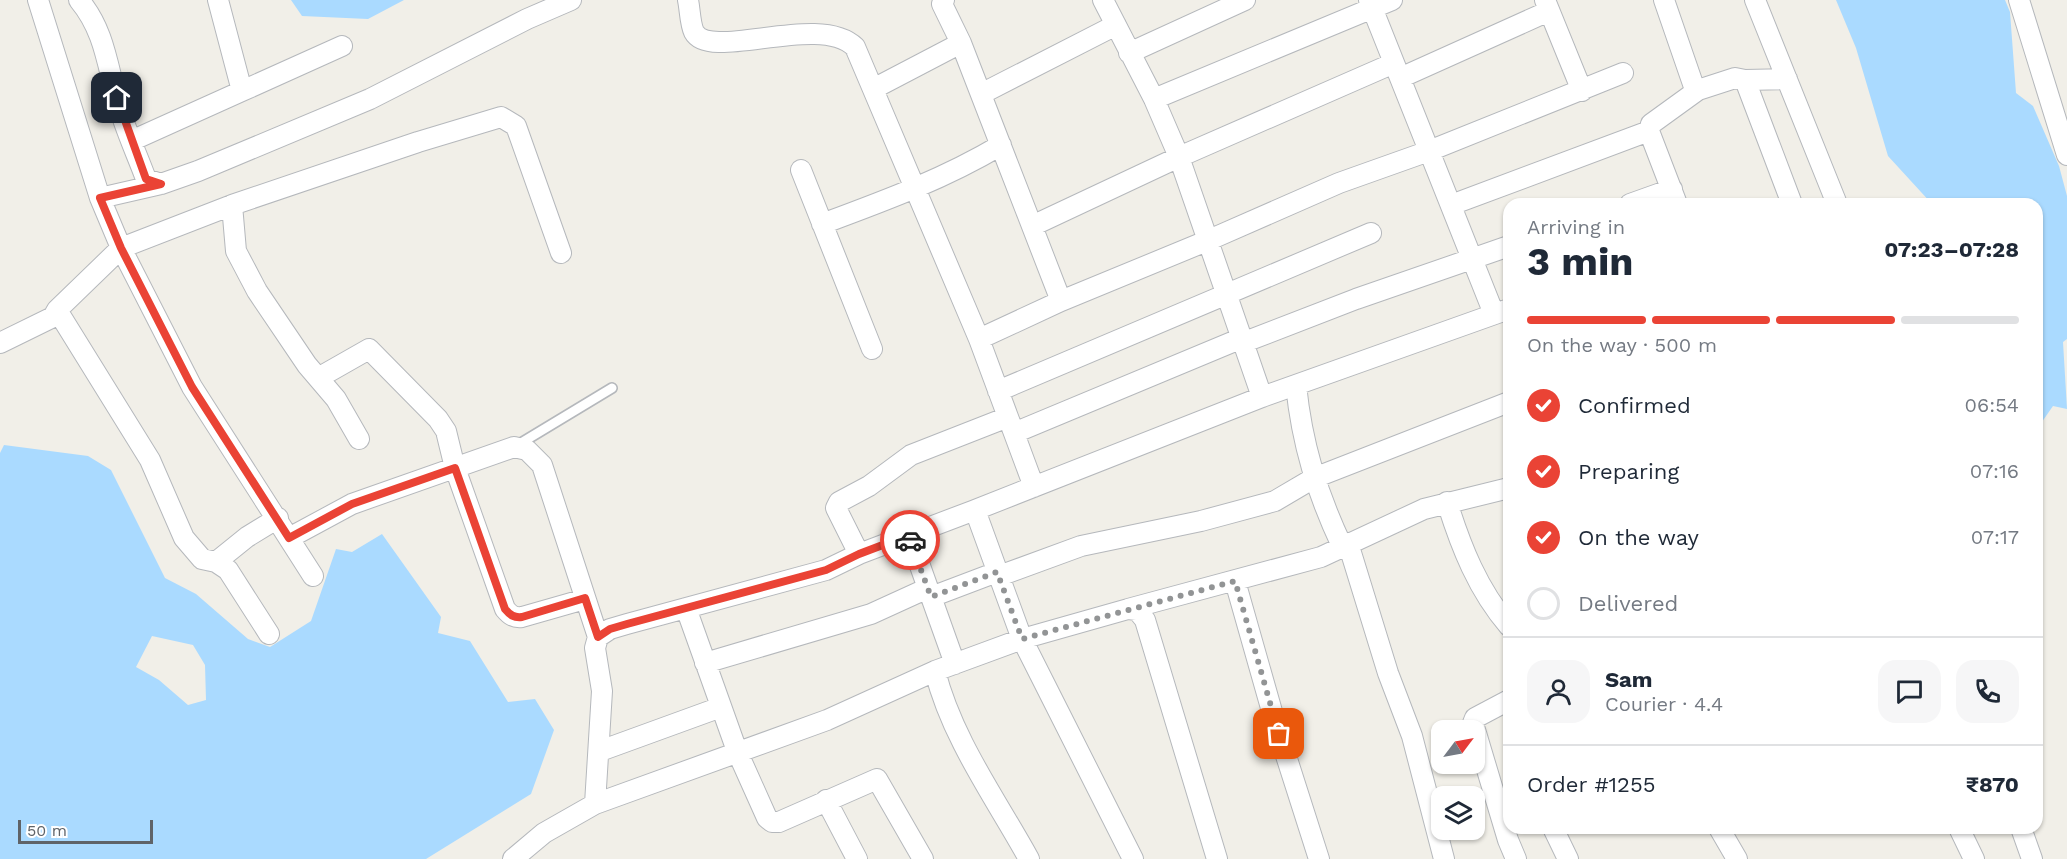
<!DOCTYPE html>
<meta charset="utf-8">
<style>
body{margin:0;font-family:"Work Sans",sans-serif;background:#f6f6f7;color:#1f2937;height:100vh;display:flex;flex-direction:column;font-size:22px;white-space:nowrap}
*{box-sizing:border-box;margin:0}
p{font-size:20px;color:#747a83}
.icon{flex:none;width:33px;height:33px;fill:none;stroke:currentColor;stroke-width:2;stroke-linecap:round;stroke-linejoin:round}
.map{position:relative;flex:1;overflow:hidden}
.panel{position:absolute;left:1503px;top:198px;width:540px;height:636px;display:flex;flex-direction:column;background:#fff;border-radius:18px;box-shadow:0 2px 4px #0004}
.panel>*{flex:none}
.needle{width:39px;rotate:58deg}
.tools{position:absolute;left:1431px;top:720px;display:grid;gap:12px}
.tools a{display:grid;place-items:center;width:54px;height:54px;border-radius:12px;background:#fff;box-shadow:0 2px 4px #0004;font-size:30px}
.scale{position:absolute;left:18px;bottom:15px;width:135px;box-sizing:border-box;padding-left:6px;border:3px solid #5f6368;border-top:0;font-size:16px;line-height:21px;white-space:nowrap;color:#5f6368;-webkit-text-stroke:4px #fff;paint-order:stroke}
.pin{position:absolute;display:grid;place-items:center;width:51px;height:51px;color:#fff;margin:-26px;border-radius:12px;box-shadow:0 3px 9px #0006}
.courier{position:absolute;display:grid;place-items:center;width:60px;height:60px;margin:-30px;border:4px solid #ea4335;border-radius:50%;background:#fff;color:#222;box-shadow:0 2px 8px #0007}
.overview em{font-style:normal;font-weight:700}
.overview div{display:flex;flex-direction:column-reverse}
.overview{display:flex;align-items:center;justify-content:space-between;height:102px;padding:0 24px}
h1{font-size:39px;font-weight:700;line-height:45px}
.bar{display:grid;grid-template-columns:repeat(4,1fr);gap:9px 6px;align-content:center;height:72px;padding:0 24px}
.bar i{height:8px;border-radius:4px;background:#e0e1e3}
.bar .active{background:#ea4335}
.bar p{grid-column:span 4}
.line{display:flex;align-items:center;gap:15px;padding:0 24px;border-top:2px solid #e0e1e3}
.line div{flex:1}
.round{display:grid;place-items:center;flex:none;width:63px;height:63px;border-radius:18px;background:#f6f6f7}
ol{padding:0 24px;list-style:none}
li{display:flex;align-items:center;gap:18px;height:66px}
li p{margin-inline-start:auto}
li .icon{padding:6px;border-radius:50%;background:#ea4335;color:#fff;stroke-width:4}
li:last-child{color:#747a83}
li i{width:33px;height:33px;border:3px solid #e0e1e3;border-radius:50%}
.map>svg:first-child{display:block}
.water{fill:#aadaff;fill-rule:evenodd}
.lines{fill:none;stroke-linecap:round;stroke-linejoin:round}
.lane-casing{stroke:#b5b8bc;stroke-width:12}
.street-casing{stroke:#b5b8bc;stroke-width:22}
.lane{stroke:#fff;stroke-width:9}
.street{stroke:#fff;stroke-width:20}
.done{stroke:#929495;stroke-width:6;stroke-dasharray:0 10.8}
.route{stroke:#ea4335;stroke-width:8}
</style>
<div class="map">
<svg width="2067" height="859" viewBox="0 0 2067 859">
<rect width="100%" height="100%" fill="#f1efe8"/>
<path class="water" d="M291 0H404L368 19 302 16Z
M1836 0H2005L2010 12 2016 93 2033 106 2059 166 2067 196V339L2063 342 2067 409 2053 406 2037 429V204H1932L1888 156 1856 48Z
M4 445 88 456 111 470 165 578 196 594 248 639 270 647 311 621 336 549 352 552 382 534 441 617 438 633 470 641 508 702 535 699 554 730 531 794 426 859H0V453ZM152 636 193 645 205 665 206 700 188 705 159 680 136 667Z"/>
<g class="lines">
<defs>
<path id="lane" d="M516 446 612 388"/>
<path id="street" d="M79 0C104 30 107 63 117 100 124 127 136 152 146 179L161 184
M688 0C690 9 690 24 694 32 710 62 819 12 855 47L979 339 1034 487
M944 0 942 4 961 43 1061 301
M1103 0 1154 99 1179 157 1262 397
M1369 0 1494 314
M1545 0 1582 91
M1664 0 1693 84 1698 90 1735 78 1745 80 1792 204
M1755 0 1837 204
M2019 0 2067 155
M1129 53 1245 0
M1400 78 1549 11
M1745 80 1787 79
M873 89 961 43
M242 91 342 46
M981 94 1116 25
M1154 99 1392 0
M131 141 242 91 218 0
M801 170 872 349
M100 198 161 184 198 171 370 99 527 19 571 0
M1630 204 1672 189
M1677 204 1649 131 1651 124 1698 90
M232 205 236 251 257 291 307 365 336 399 359 439
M1451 205 1649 131
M822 224C884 201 944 179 1001 145
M1032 226 1179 157 1394 63
M57 310 150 460 184 538 202 559 216 562 228 570 269 634
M979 339 1061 301 1209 240 1339 183 1429 151 1623 73
M0 343 53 317 57 310 121 248 100 198 38 0
M1242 343 1356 299 1509 246
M318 378 369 349 438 419 446 431 455 468 505 609C510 615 514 618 522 617L585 599
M1296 385C1302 444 1317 493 1342 546
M998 391 1371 233
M1014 433 1242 338
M1447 502C1461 547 1478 590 1509 626
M909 535 955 664
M289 538 352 504 514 447 527 450 542 465 598 637
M1348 543 1388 673 1412 736 1444 859
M859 554 836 508 839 502 869 486 911 455 1008 417
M216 562 247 537 278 518
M313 576 192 387 121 248 232 205 418 142 501 117 516 126 561 253
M999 576 1081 546 1201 521 1275 501 1314 478 1509 402
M1235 581 1273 715 1319 859
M931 597 997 572
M686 608 737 751 767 818 772 822H779L877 779 923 859
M1128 609 1321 557 1424 509 1509 488
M705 663 871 614 928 588
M935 671C952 739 996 799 1029 859
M1509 700 1475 718 1473 723 1508 840 1516 859
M600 751 721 707
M826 800 857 859
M595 804 602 691 595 648 598 637 610 629 627 624 826 570 859 554 975 510
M1553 828 1568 859
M1719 828 1737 859
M1959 828 1974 859
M2021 828 2032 859
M513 859 544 833 595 804 827 720 935 671 1022 639 1133 859
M1217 859 1145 620 1137 610 1128 609 1022 639 975 510 1262 397 1509 309"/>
</defs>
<use href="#lane" class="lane-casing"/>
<use href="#street" class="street-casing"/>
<use href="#lane" class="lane"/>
<use href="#street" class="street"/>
</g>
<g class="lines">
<path class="done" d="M910 540 931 597 997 572 1022 639 1235 581 1279 734"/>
<path class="route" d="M117 98 146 179 161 184 100 198 121 248 192 387 289 538 352 504 455 468 505 609C510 615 514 618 522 617L585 598 598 637 610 629 627 624 826 570 859 554 909 535 910 540"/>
</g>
</svg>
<div class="tools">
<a><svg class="needle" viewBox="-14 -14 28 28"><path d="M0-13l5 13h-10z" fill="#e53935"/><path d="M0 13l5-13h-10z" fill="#747a83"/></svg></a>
<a><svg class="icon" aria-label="layers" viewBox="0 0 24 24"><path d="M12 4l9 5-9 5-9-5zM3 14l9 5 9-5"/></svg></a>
</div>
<div class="scale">50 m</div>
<div class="pin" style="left:1279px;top:734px;background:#ea580c"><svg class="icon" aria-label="bag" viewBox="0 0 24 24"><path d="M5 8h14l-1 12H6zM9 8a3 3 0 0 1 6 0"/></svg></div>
<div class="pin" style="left:117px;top:98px;background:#1f2937"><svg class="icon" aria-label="home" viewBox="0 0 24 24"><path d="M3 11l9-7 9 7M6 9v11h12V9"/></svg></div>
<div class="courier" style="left:910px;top:540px"><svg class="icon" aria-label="car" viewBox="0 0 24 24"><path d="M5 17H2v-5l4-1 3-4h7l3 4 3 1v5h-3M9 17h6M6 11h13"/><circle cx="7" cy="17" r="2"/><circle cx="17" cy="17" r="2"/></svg></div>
<section class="panel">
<div class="overview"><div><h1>3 min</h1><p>Arriving in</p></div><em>07:23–07:28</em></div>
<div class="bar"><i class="active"></i><i class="active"></i><i class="active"></i><i></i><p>On the way · 500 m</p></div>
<ol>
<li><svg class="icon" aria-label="check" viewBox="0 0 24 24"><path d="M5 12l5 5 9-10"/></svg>Confirmed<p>06:54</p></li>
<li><svg class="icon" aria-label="check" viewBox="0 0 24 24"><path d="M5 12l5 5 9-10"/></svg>Preparing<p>07:16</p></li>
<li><svg class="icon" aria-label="check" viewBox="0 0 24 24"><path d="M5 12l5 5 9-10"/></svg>On the way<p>07:17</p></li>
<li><i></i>Delivered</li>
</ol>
<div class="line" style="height:108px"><a class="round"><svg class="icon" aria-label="person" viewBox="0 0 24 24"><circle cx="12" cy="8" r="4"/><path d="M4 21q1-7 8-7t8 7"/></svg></a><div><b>Sam</b><p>Courier · 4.4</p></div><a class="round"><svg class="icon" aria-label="chat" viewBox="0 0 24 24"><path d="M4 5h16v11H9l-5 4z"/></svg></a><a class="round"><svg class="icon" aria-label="phone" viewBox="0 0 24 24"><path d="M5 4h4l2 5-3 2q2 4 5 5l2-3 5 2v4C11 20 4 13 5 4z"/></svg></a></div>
<div class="line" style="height:78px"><div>Order #1255</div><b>₹870</b></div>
</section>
</div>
